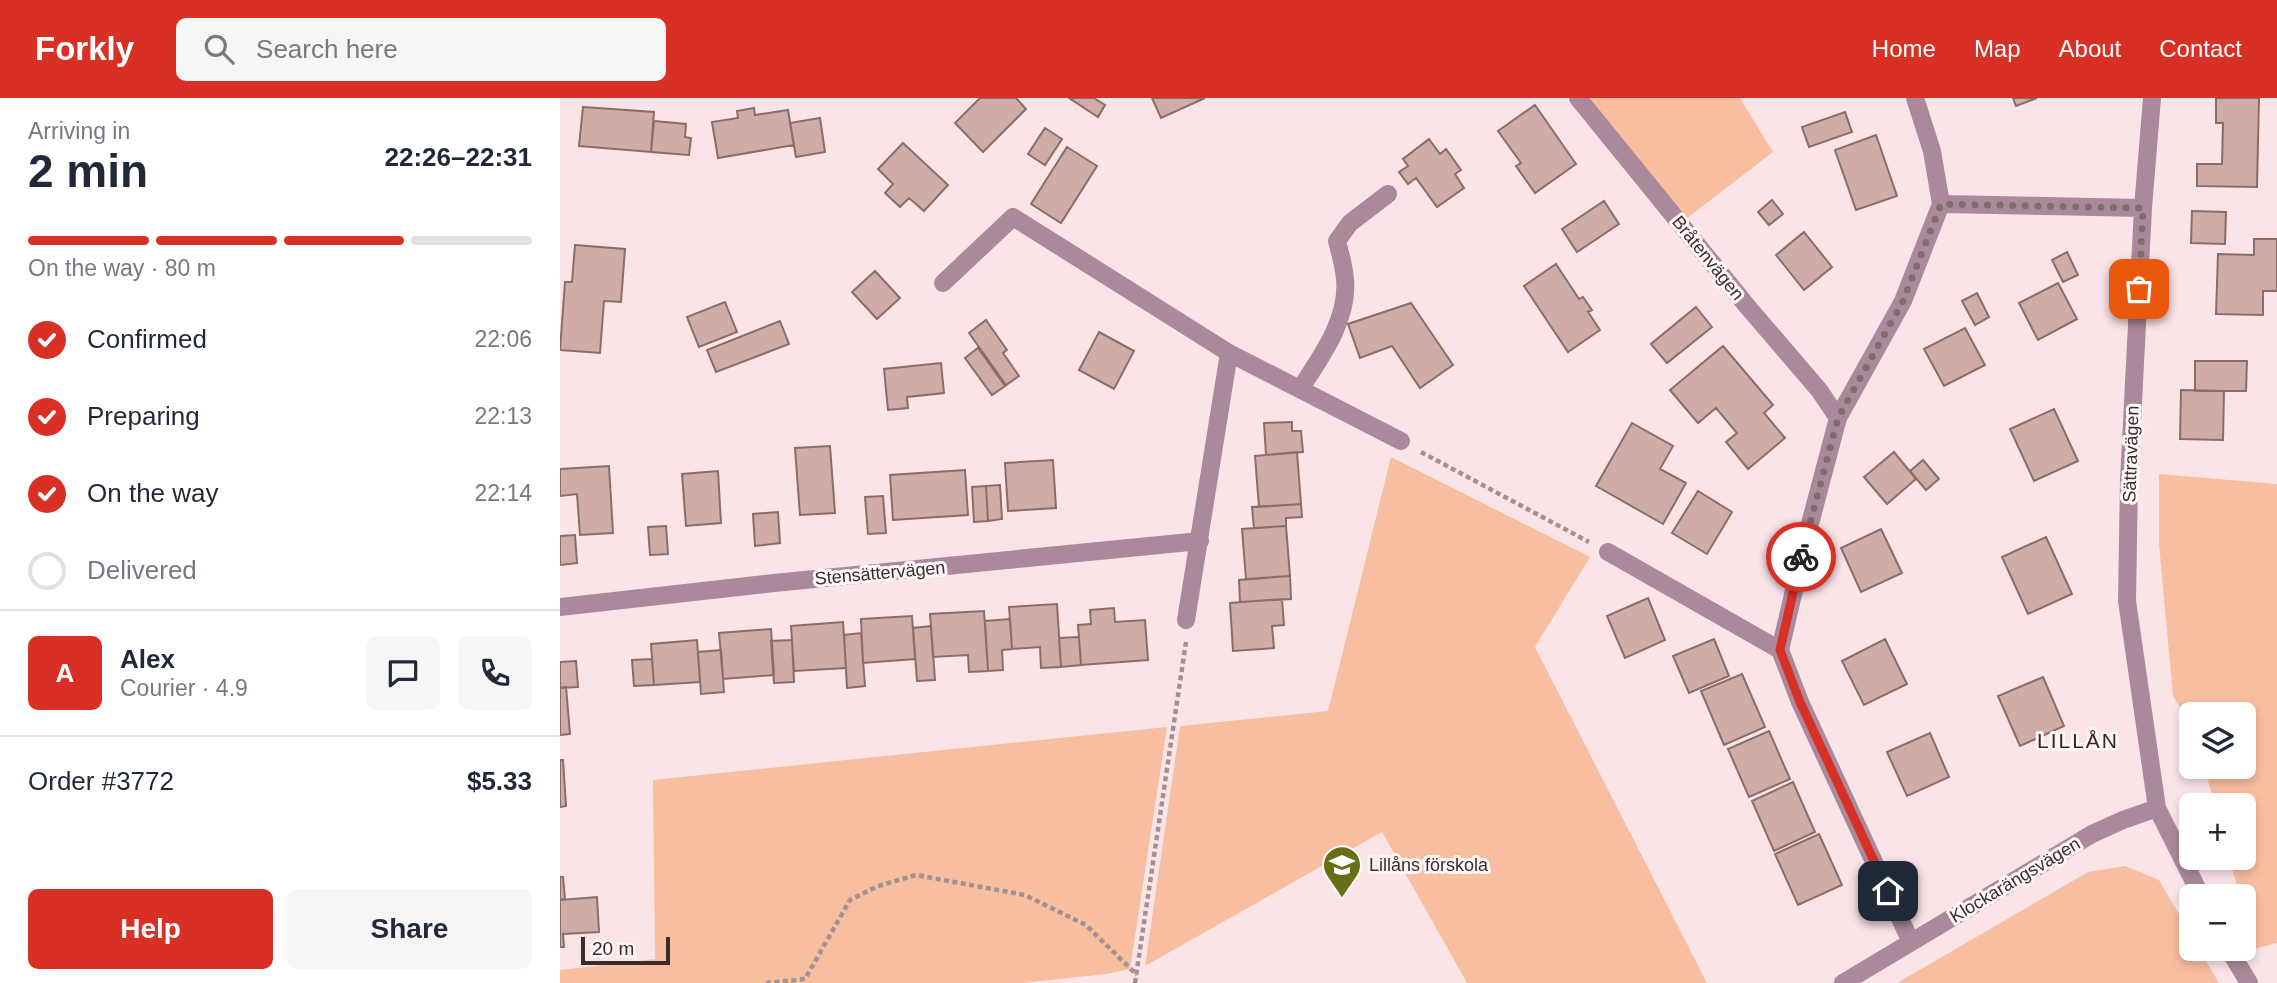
<!DOCTYPE html>
<meta charset="utf-8">
<style>
body{margin:0;font-family:Helvetica,sans-serif;background:#f6f6f7;color:#1f2937;height:100vh;display:flex;flex-direction:column;font-size:26px;white-space:nowrap}
*{box-sizing:border-box;margin:0}
p{font-size:23px;color:#747a83}
.icon{flex:none;width:38px;height:38px;fill:none;stroke:currentColor;stroke-width:2;stroke-linecap:round;stroke-linejoin:round}
.map{position:relative;flex:1;overflow:hidden}
.drawer{display:flex;flex-direction:column;background:#fff;width:560px}
.drawer>*{flex:none}
.controls{position:absolute;left:1619px;top:604px;display:grid;gap:14px}
.controls a{display:grid;place-items:center;width:77px;height:77px;border-radius:10px;background:#fff;box-shadow:0 4px 10px #0003;font-size:35px}
.scale{position:absolute;left:21px;bottom:18px;width:89px;box-sizing:border-box;padding-left:7px;border:4px solid #3a2c2e;border-top:0;font-size:19px;line-height:24px;white-space:nowrap;color:#3a2c2e;-webkit-text-stroke:5px #fef6f7;paint-order:stroke}
.pin{position:absolute;display:grid;place-items:center;width:60px;height:60px;color:#fff;margin:-30px;border-radius:14px;box-shadow:0 4px 10px #0006}
.courier{position:absolute;display:grid;place-items:center;width:70px;height:70px;margin:-35px;border:5px solid #d93025;border-radius:50%;background:#fff;color:#222;box-shadow:0 2px 9px #0007}
.summary em{font-style:normal;font-weight:700}
.summary div{display:flex;flex-direction:column-reverse}
.summary{display:flex;align-items:center;justify-content:space-between;height:119px;padding:0 28px}
h1{font-size:46px;font-weight:700;line-height:52px}
.bar{display:grid;grid-template-columns:repeat(4,1fr);gap:10px 7px;align-content:center;height:84px;padding:0 28px}
.bar i{height:9px;border-radius:5px;background:#e0e1e3}
.bar .current{background:#d93025}
.bar p{grid-column:span 4}
.line{display:flex;align-items:center;gap:18px;padding:0 28px;border-top:2px solid #e0e1e3}
.line div{flex:1}
.round{display:grid;place-items:center;flex:none;width:74px;height:74px;border-radius:10px;background:#f6f6f7}
ol{padding:0 28px;list-style:none}
li{display:flex;align-items:center;gap:21px;height:77px}
li p{margin-inline-start:auto}
li .icon{padding:7px;border-radius:50%;background:#d93025;color:#fff;stroke-width:4}
li:last-child{color:#747a83}
li i{width:38px;height:38px;border:4px solid #e0e1e3;border-radius:50%}
.primary-button{display:flex;gap:14px;margin-top:auto;padding:14px 28px}
.primary-button a{flex:1;height:80px;border-radius:10px;background:#d93025;color:#fff;font-size:28px;font-weight:700;line-height:80px;text-align:center}
.primary-button a+a{background:#f6f6f7;color:#1f2937}
header{display:flex;align-items:center;gap:42px;box-sizing:border-box;height:98px;padding:0 35px;background:#d93025;color:#fff}
header strong{font-size:33px}
nav{display:flex;gap:38px;margin-inline-start:auto;font-size:24px}
.search{width:490px;height:63px;background:#f6f6f7;display:flex;align-items:center;gap:18px;box-sizing:border-box;padding:0 24px;border-radius:10px;color:#747a83;font-size:26px}
main{display:flex;flex:1;min-height:0}
.map>svg:first-child{display:block}
.green{fill:#f8bea0}
.building{fill:#cfaca7;stroke:#8d6c68;stroke-width:2}
.lines{fill:none;stroke-linecap:round;stroke-linejoin:round}
.path{stroke:#a39093;stroke-width:4.5;stroke-dasharray:5 3.5;stroke-linecap:butt}
.minor{stroke:#ab899c;stroke-width:18}
.done{stroke:#7e6c6f;stroke-width:7;stroke-dasharray:0 12.6}
.route{stroke:#d93025;stroke-width:9}
.labels{text-anchor:middle;stroke-width:6;stroke-linejoin:round;paint-order:stroke}
.street-label{font-size:18px;fill:#3a2c2e;stroke:#fef6f7}
.poi-label{font-size:18px;fill:#3a2c2e;stroke:#fef6f7;text-anchor:start}
.quarter-label{font-size:21px;letter-spacing:2px;fill:#3d2228;stroke:#fef6f7}
</style>
<header>
<strong>Forkly</strong>
<div class="search"><svg class="icon" aria-label="search" viewBox="0 0 24 24"><circle cx="10" cy="10" r="6"/><path d="M15 15l6 6"/></svg>Search here</div>
<nav><a>Home</a><a>Map</a><a>About</a><a>Contact</a></nav>
</header>
<main>
<section class="drawer">
<div class="summary"><div><h1>2 min</h1><p>Arriving in</p></div><em>22:26–22:31</em></div>
<div class="bar"><i class="current"></i><i class="current"></i><i class="current"></i><i></i><p>On the way · 80 m</p></div>
<ol>
<li><svg class="icon" aria-label="check" viewBox="0 0 24 24"><path d="M5 12l5 5 9-10"/></svg>Confirmed<p>22:06</p></li>
<li><svg class="icon" aria-label="check" viewBox="0 0 24 24"><path d="M5 12l5 5 9-10"/></svg>Preparing<p>22:13</p></li>
<li><svg class="icon" aria-label="check" viewBox="0 0 24 24"><path d="M5 12l5 5 9-10"/></svg>On the way<p>22:14</p></li>
<li><i></i>Delivered</li>
</ol>
<div class="line" style="height:126px"><b class="round" style="background:#d93025;color:#fff">A</b><div><b>Alex</b><p>Courier · 4.9</p></div><a class="round"><svg class="icon" aria-label="chat" viewBox="0 0 24 24"><path d="M4 5h16v11H9l-5 4z"/></svg></a><a class="round"><svg class="icon" aria-label="phone" viewBox="0 0 24 24"><path d="M5 4h4l2 5-3 2q2 4 5 5l2-3 5 2v4C11 20 4 13 5 4z"/></svg></a></div>
<div class="line" style="height:91px"><div>Order #3772</div><b>$5.33</b></div>
<div class="primary-button"><a>Help</a><a>Share</a></div>
</section>
<div class="map">
<svg width="1717" height="885" viewBox="0 0 1717 885">
<rect width="100%" height="100%" fill="#fbe4e8"/>
<path class="green" d="M1029 0H1180L1213 54 1126 121Z
M831 359 1030 459 975 549 1147 885H907L822 734 585 868 620 628 768 613Z
M1599 376 1717 386V845L1694 851 1684 812V798H1680L1669 760H1684V707H1655L1644 669 1684 668V616H1631V629L1613 598 1599 446Z
M607 629 570 871 546 876 462 885H0V872L95 861 93 682Z
M1565 768 1599 782 1631 837V850L1639 851 1659 885H1337L1528 774Z"/>
<path class="building" d="M420 0H456L466 11 423 54 395 25Z
M509 0H534L545 7 538 19Z
M592 0H645L601 20Z
M1453 0H1477L1456 8Z
M1656 0H1699L1697 89 1637 88V66H1662L1663 25H1656Z
M975 7 1016 66 975 95 956 68 961 65 938 33Z
M23 9 94 14 91 54 19 48Z
M194 10 195 17 228 12 234 47 158 60 152 24 178 20 177 13Z
M1285 14 1292 34 1249 49 1242 29Z
M260 20 265 54 236 59 230 25Z
M94 23 126 26 125 39 131 40 129 57 91 54Z
M485 30 502 41 485 67 468 56Z
M1316 37 1337 98 1296 112 1275 52Z
M869 41 880 56 886 51 901 72 895 76 904 90 877 109 856 80 848 86 839 74 848 68 843 61Z
M343 45 388 87 364 113 349 100 340 109 325 95 333 86 318 71Z
M507 49 537 68 501 125 471 106Z
M1212 102 1223 116 1209 127 1198 114Z
M1044 103 1059 126 1017 154 1002 131Z
M1632 113 1666 114 1665 146 1631 145Z
M1244 134 1272 169 1244 192 1216 157Z
M1694 141H1717V193H1703V217L1656 216 1658 156 1694 157Z
M15 147 65 151 61 204 44 203 40 255 0 252 5 184H12Z
M1507 154 1518 177 1503 184 1492 162Z
M996 166 1019 201 1023 199 1032 212 1028 214 1040 232 1008 254 964 188Z
M315 173 340 200 317 221 292 194Z
M1498 185 1517 221 1478 242 1459 205Z
M1417 195 1429 219 1415 227 1402 203Z
M165 204 177 234 139 249 127 219Z
M851 205 893 267 860 290 832 248 800 260 788 226Z
M1136 209 1152 229 1107 265 1091 246Z
M426 222 447 252 443 255 459 278 446 287 409 235Z
M220 223 229 246 156 274 147 252Z
M1405 230 1425 267 1384 288 1364 251Z
M539 234 574 253 554 291 519 272Z
M1163 248 1213 307 1204 315 1225 340 1188 371 1166 344 1177 335 1156 310 1138 325 1110 292Z
M418 250 445 288 432 297 405 260Z
M1635 263H1687L1686 293H1635Z
M381 265 384 295 347 299 348 310 328 312 324 271Z
M1621 292 1664 293 1663 342 1620 341Z
M1494 311 1518 363 1474 383 1450 331Z
M732 324V333H741L743 354 706 357 704 325Z
M1072 325 1113 348 1100 371 1126 385 1103 426 1036 388Z
M270 348 275 415 240 417 235 350Z
M737 354 741 406 699 409 695 358Z
M1334 354 1356 381 1327 406 1304 379Z
M493 362 496 410 448 413 445 365Z
M1363 362 1379 381 1366 392 1350 373Z
M49 368 53 435 20 437 17 396 0 398V371Z
M405 372 408 417 333 422 330 377Z
M158 373 161 425 126 428 122 376Z
M440 387 442 421 428 423 426 388Z
M426 388 428 423 414 424 412 389Z
M1138 393 1172 414 1147 456 1112 435Z
M323 398 326 435 308 436 305 399Z
M741 406 742 419 726 420V428L694 430 692 409Z
M218 414 220 445 195 448 193 416Z
M106 428 108 456 90 457 88 429Z
M726 428 730 478 686 481 682 431Z
M1321 431 1342 475 1301 494 1281 450Z
M15 437 17 465 0 467V438Z
M1486 439 1512 496 1468 516 1442 459Z
M730 478 731 501 680 504 679 482Z
M1088 500 1105 542 1065 560 1047 518Z
M722 501 724 527 712 528 714 550 673 553 670 505Z
M497 506 501 569 481 570 480 549 452 551 449 509Z
M554 510 555 524 585 522 588 562 521 567 518 527 531 526 530 512Z
M424 513 428 573 409 574 408 557 373 559 370 516Z
M352 518 355 561 303 565 301 521Z
M450 521 452 551 442 552 443 572 428 573 425 523Z
M283 524 286 570 234 573 231 528Z
M371 528 375 582 357 583 353 530Z
M211 531 214 577 163 581 159 535Z
M301 535 305 588 287 590 284 537Z
M519 539 521 567 501 569 499 540Z
M1154 541 1169 578 1129 595 1113 558Z
M1325 541 1347 586 1304 607 1282 563Z
M137 542 140 584 94 587 91 546Z
M232 542 234 584 214 585 211 543Z
M161 552 164 594 141 596 138 554Z
M92 561 94 587 74 588 72 562Z
M16 563 18 589 0 590V564Z
M1182 576 1205 629 1164 647 1141 593Z
M1483 579 1504 628 1460 648 1438 598Z
M6 589 10 636 0 637V590Z
M1209 633 1230 681 1189 699 1168 651Z
M1370 635 1389 679 1347 698 1327 654Z
M0 662H3L6 708 0 709Z
M1233 684 1255 734 1214 753 1192 703Z
M1259 736 1282 787 1238 807 1215 756Z
M0 779H3L5 801 0 802Z
M37 799 39 834 3 836 4 849H0V802Z"/>
<g class="lines">
<path class="path" d="M861 354 1029 444
M206 885 245 881 290 802 318 788 356 777 465 797 526 827 577 877
M575 885 626 544"/>
<path class="minor" d="M1018 0 1187 208 1259 292 1278 320
M1592 0 1583 110 1569 382 1567 503 1597 710 1641 798
M1381 106 1583 110
M383 185 453 119 669 255 841 343
M740 291C761 259 789 221 785 181 784 168 780 155 777 143L790 125 828 96
M1048 454 1220 552
M0 509 214 485 640 443
M626 522 669 255
M1351 844 1240 604 1220 552 1247 437 1278 320 1343 203 1381 106 1372 53 1355 0
M1668 850 1689 885
M1283 885 1532 736 1563 722 1597 710"/>
</g>
<g class="lines">
<path class="done" d="M1241 459 1278 320 1343 203 1381 106 1583 110 1579 191"/>
<path class="route" d="M1241 459 1220 552 1240 604 1328 793"/>
</g>
<defs>
<symbol id="school-pin" viewBox="-11 -11 22 30"><path d="M0 17L-7.5 6A9.5 9.5 0 1 1 7.5 6Z" fill="#676f16" stroke="#fef6f7"/><path d="M0-5L7-2L0 1L-7-2ZM-4 1L0 2.5L4 1V4Q0 6-4 4Z" fill="#fff"/></symbol>
</defs>
<g fill-rule="evenodd">
<use href="#school-pin" x="760" y="745" width="44" height="60"/>
</g>
<g class="labels">
<g class="street-label">
<text transform="translate(1148 160) rotate(51)" y="6">Bråtenvägen</text>
<text transform="translate(1571 356) rotate(-88)" y="6">Sättravägen</text>
<text transform="translate(320 475) rotate(-5)" y="6">Stensättervägen</text>
<text transform="translate(1455 782) rotate(-31)" y="6">Klockarängsvägen</text>
</g>
<g class="poi-label">
<text x="809" y="773">Lillåns förskola</text>
</g>
<g class="quarter-label">
<text x="1518" y="650">LILLÅN</text>
</g>
</g>
</svg>
<div class="controls">
<a><svg class="icon" aria-label="layers" viewBox="0 0 24 24"><path d="M12 4l9 5-9 5-9-5zM3 14l9 5 9-5"/></svg></a>
<a>+</a>
<a>−</a>
</div>
<div class="scale">20 m</div>
<div class="pin" style="left:1579px;top:191px;background:#ea580c"><svg class="icon" aria-label="bag" viewBox="0 0 24 24"><path d="M5 8h14l-1 12H6zM9 8a3 3 0 0 1 6 0"/></svg></div>
<div class="pin" style="left:1328px;top:793px;background:#1f2937"><svg class="icon" aria-label="home" viewBox="0 0 24 24"><path d="M3 11l9-7 9 7M6 9v11h12V9"/></svg></div>
<div class="courier" style="left:1241px;top:459px"><svg class="icon" aria-label="bike" viewBox="0 0 24 24"><circle cx="6" cy="16" r="4"/><circle cx="18" cy="16" r="4"/><path d="M6 16l4-8h5l3 8M10 8l3 8H6M13 5h3"/></svg></div>
</div>
</main>
